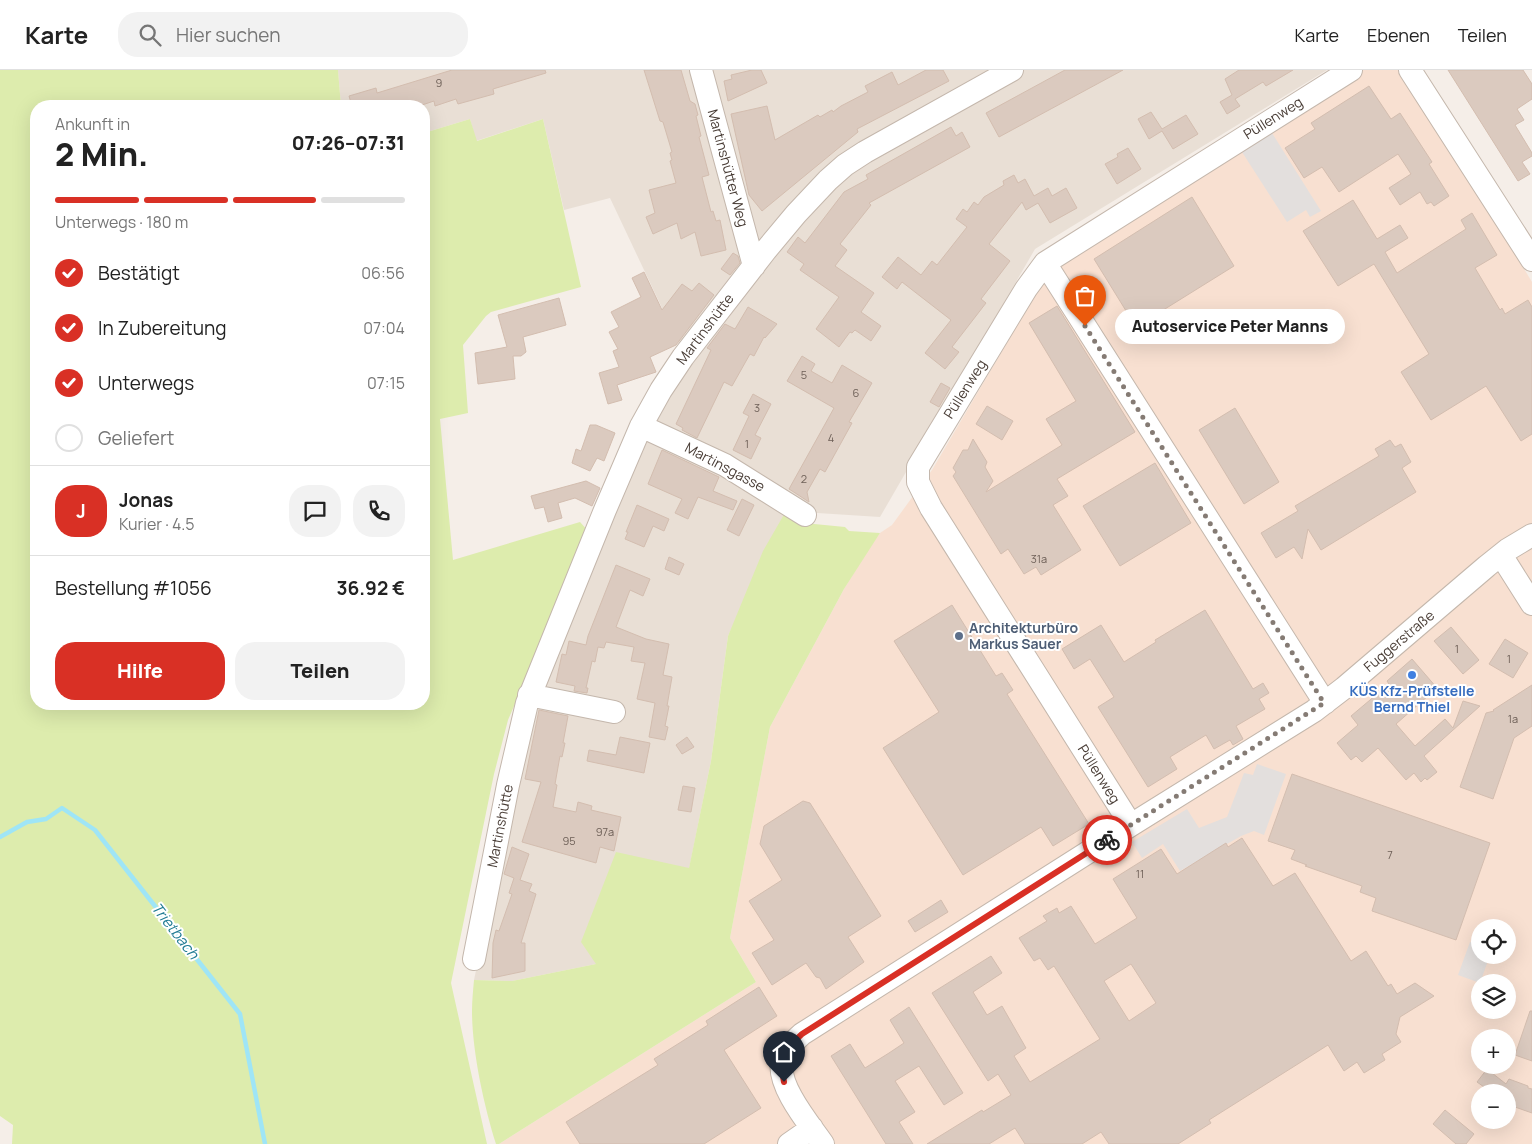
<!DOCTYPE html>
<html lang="de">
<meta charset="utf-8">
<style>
body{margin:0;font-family:Manrope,sans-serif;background:#f2f2f2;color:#222;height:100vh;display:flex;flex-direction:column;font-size:19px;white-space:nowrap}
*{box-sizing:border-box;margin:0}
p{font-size:16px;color:#767676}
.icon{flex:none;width:28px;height:28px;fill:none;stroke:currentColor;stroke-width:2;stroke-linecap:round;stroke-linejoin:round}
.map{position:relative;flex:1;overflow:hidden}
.drawer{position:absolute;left:30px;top:30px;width:400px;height:610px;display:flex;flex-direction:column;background:#fff;border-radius:20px;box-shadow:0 5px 20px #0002}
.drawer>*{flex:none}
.controls{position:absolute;left:1471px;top:849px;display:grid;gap:10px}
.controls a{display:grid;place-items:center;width:45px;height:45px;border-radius:50%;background:#fff;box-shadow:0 5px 20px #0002;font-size:25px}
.pin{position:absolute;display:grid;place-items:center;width:42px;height:42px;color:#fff;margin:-51px -21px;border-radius:50% 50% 50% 0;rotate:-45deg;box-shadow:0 0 5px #0007}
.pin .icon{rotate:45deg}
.courier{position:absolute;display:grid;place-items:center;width:50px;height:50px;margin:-25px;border:4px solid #d93025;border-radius:50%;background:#fff;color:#222;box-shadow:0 1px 6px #0007}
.bubble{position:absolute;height:35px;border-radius:18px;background:#fff;box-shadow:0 5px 20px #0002;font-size:16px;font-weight:800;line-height:35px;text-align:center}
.head em{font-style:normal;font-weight:800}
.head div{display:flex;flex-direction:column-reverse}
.head{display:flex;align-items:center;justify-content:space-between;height:85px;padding:0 25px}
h1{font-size:32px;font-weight:800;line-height:38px}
.bar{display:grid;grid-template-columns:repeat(4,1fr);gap:8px 5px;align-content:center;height:60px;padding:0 25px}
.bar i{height:6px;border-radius:4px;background:#e0e0e0}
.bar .active{background:#d93025}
.bar p{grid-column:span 4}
.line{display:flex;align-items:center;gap:12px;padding:0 25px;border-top:1px solid #e0e0e0}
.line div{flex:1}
.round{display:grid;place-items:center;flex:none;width:52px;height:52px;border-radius:20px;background:#f2f2f2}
ol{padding:0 25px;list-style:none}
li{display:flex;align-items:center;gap:15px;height:55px}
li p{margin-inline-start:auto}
li .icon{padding:5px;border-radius:50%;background:#d93025;color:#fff;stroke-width:4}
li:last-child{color:#767676}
li i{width:28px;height:28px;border:2px solid #e0e0e0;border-radius:50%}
.button{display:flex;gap:10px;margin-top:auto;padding:10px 25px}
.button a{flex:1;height:58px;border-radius:20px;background:#d93025;color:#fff;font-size:20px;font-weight:800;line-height:58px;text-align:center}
.button a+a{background:#f2f2f2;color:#222}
header{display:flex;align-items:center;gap:30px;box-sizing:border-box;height:70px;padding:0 25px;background:#fff;border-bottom:1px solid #e0e0e0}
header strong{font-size:24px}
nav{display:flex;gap:28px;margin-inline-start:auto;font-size:18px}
.search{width:350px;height:45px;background:#f2f2f2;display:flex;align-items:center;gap:12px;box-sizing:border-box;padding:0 18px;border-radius:20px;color:#767676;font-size:19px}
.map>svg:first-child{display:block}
.residential{fill:#e9dfd5}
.commercial{fill:#f8e0d1;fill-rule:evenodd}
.green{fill:#ddecad}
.parking{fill:#e3dfdd}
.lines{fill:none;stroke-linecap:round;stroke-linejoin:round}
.stream{stroke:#9fe5f6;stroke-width:4.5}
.building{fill:#dbcabf;stroke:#d3bdaf;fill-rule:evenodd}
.minor-casing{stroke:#c4b7ac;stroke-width:24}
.minor{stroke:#fff;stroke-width:22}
.done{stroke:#857b74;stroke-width:5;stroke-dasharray:0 9}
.route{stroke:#d93025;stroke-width:6}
.service-dot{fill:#5c6f8a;stroke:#fff;stroke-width:2}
.shop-dot{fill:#3f7fe0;stroke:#fff;stroke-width:2}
.labels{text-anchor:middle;stroke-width:4;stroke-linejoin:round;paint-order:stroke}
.number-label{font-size:11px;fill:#6e6058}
.street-label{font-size:14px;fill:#493d36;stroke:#fff}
.service-label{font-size:14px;font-weight:bold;fill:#4e5e75;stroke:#fff;text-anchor:start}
.shop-label{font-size:14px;font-weight:bold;fill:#366cbe;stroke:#fff}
.water-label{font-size:15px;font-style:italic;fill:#207b93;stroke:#fff}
</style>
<header>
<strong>Karte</strong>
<div class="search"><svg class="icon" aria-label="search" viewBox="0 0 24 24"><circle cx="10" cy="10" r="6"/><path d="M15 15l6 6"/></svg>Hier suchen</div>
<nav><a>Karte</a><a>Ebenen</a><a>Teilen</a></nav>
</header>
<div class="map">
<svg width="1532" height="1074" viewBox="0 0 1532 1074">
<rect width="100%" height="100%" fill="#f5eee8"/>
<path class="residential" d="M338 0H1327L1035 179 880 447 786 441 728 566 711 691 689 799 596 894 512 911 474 910 530 641 656 348 688 293 610 128 564 140 543 49 476 71 470 49 424 63V36H341Z"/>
<path class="commercial" d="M1362 0H1403L1532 212V1074H499L756 912 730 868 770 657 844 519 868 480 880 463 892 455 932 400 1054 193ZM1480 858H1508V885H1480ZM1480 912H1508V940H1480ZM1480 968H1508V995H1480ZM1480 1022H1508V1050H1480Z"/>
<path class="green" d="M0 0H338L341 36H36V634H424V63L470 49 477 71 543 49 581 217 491 242 486 246 463 275 468 343 440 349 453 490 580 452 589 462 508 650 494 704 451 913 487 1074H12L13 1055 0 1046Z
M786 441 804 453 845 457 849 461 880 463 844 519 770 657 730 868 756 912 499 1074H496C484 1036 472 981 472 941 472 931 473 921 474 910L512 911 596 894 581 872 616 782 689 798 711 691 728 566 763 481Z"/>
<path class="parking" d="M1272 63 1321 141 1310 147 1306 140 1287 152 1242 82Z
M1257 694 1286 704 1264 765 1254 761 1241 766 1180 801 1163 774 1142 788 1132 772 1187 739 1199 758 1227 747 1244 703 1253 705Z
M1470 872 1480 875V885H1490L1480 913 1458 905Z"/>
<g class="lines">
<path class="stream" d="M0 767 27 752 46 749 62 738 95 760 240 944 265 1074"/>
</g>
<path class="building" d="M452 0H545L546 3 493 19 494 24 458 34 456 29 435 36 434 31 419 36H352L349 26 376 18 377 23Z
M644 0H681L690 31 695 34 698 45 696 46 701 66 699 67 709 105 702 107 711 142 713 141 716 151 720 150 726 180 701 186 695 162 681 169 677 153 653 164 646 147 655 143 649 120 676 113 670 91 672 90 670 83 672 82 663 52 660 51Z
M752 0H761L767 13 728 31 724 11 732 9 731 5Z
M926 0H943L949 11 857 59 858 62 762 141 749 125 731 44 767 36 775 70 818 45 820 47 832 40 833 42 841 36 868 22 865 16 892 2 898 15Z
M1065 0H1123L999 67 986 43Z
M1239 0H1293L1266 16 1263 12 1235 29 1240 36 1227 44 1220 32 1232 25 1225 9Z
M1448 0H1523L1532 14V29L1517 39 1524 50 1515 55 1532 83V86L1522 92 1530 104 1518 111Z
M1369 16 1391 49 1400 43 1432 92 1429 94 1449 126 1434 136 1431 132 1427 134 1420 122 1400 135 1389 118 1411 104 1398 84 1339 122 1322 97 1304 108 1285 78 1315 59 1311 53Z
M1151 42 1162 59 1186 45 1198 64 1173 79 1162 61 1149 69 1138 49Z
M951 57 956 66 962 62 970 77 869 133 871 135 840 174 847 180 835 196 874 223 861 242 881 256 871 271 855 260 852 263 850 262 839 277 816 259 839 227 800 200 804 194 787 182 798 167 805 173 844 122 868 109 866 105Z
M1128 78 1141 99 1117 114 1105 94 1118 87 1117 84Z
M1014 105 1018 113 1025 109 1034 126 1048 118 1052 126 1066 118 1077 138 1050 153 1038 133 1026 140 1022 132 989 174 1010 191 981 229 986 233 952 277 959 282 945 299 925 283 951 250 902 212 897 219 882 207 898 187 921 205 932 191 937 195 967 157 956 149 963 139 967 142 974 132 978 135 984 127 1004 115 1003 111Z
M1192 127 1234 196 1136 257 1094 189Z
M1353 130 1377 169 1400 155 1408 168 1385 182 1397 203 1466 159 1461 150 1472 143 1497 185 1475 198 1500 240 1502 238 1505 244 1528 230 1532 237V364L1521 371 1486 316 1431 350 1401 302 1429 284 1374 194 1338 216 1303 161Z
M733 183 738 186 740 193 730 205 721 199Z
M644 202 662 240 682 214 692 221 699 213 714 225 676 275 650 287 656 302 617 315 622 330 608 334 599 303 619 297 613 281 618 279 609 262 619 257 611 242 641 227 632 208Z
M559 228 566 255 523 267 526 282 521 286H513L515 309 478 314 475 283 507 277 498 245Z
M1057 236 1135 362 1057 409 1068 426 1053 435 1081 480 1041 505 1036 497 1024 504 1008 479 1001 484 953 406 956 402 953 398 963 380H968L973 369 987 392 985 397 993 411 986 422 1062 375 1046 349 1076 331 1029 253Z
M748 237 777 254 765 268 764 267 754 286 750 284 732 316 724 312 697 368 682 360 683 358 676 354 711 280 707 278 725 254 735 259Z
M802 286 815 294 811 301 832 313 842 295 872 313 849 352 852 353 825 402 820 399 807 422 809 432 789 419 834 338 787 311Z
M941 313 950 318 939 337 930 332Z
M753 324 771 334 755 365 761 368 751 389 733 380 749 346 743 343Z
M987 336 1013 351 1002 370 976 354Z
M1235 338 1279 412 1244 434 1199 360Z
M590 355H596L615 363 604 391 597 388 590 401 572 393 576 379 581 381Z
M1390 370 1395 377 1401 374 1411 392 1402 398 1416 422 1321 480 1308 459 1302 489 1294 477 1276 488 1261 463 1298 441 1295 436 1379 386 1375 379Z
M662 380 719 407 713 421 737 431 733 440 698 427 688 449 675 443 682 429 648 414Z
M1155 393 1191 453 1120 496 1083 436Z
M586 411 600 418 592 436 575 428 558 433 562 448 548 452 544 437 535 439 531 426Z
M742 429 754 435 739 466 727 460Z
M637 435 669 449 664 461 653 456 644 477 625 469 628 462H626Z
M669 487 684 494 679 505 665 499Z
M616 495 650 509 643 526 630 520 616 557 646 569 669 574 663 605 672 607 667 636H669L665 656 668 657 665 670 649 667 655 633 637 629 645 593 631 591 634 577 606 572 604 578 598 577 595 592 592 591 586 618H588L587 623 574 621 575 616 556 612 562 584 566 585 569 571 586 575 588 566Z
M952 535 996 606 1002 603 1013 620 1007 624 1089 754 1053 776 1041 757 963 805 883 678 939 642 894 571Z
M1205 540 1253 619 1263 613 1269 623 1259 629 1265 639 1236 656 1243 669 1233 675 1230 670 1214 679 1206 665 1170 687 1177 699 1148 717 1098 637 1114 627 1090 589 1074 599 1062 579 1101 555 1124 592 1156 572 1155 570Z
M1451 557 1479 590 1463 604 1434 571Z
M1505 569 1528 583 1513 608 1489 594Z
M1412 589 1437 618 1396 654 1415 676 1445 649 1453 658 1463 631 1480 636 1424 686 1437 702 1427 710 1425 708 1421 712 1414 703 1406 710 1378 678 1362 692 1356 686 1351 690 1337 673 1358 655 1351 646 1389 614 1387 611Z
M1532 615V656L1514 668 1493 729 1460 717 1486 643 1494 641 1493 640Z
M539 640 568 646 563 673H565L562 687 560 686 555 714 557 715 553 737 576 742 578 732 592 736 591 740 621 747 614 781 600 777 596 793 522 772 541 712 525 709Z
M620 667 650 673 644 703 587 691 589 680 616 685Z
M687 667 694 677 682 684 676 675Z
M1292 704 1490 773 1456 870 1372 841 1376 828 1360 822 1362 816 1305 796 1307 795 1291 789 1295 780 1268 771Z
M683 716 695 718 691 742 678 740Z
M803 731 810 733 881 846 848 867 864 892 826 919 820 908 816 907 806 893 772 915 752 883 774 870 749 831 782 810 760 774 764 756Z
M1242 768 1273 816 1295 803 1351 891 1366 881 1388 916 1391 914 1397 924 1415 913 1434 926 1400 947 1396 964 1401 972 1382 984 1385 990 1364 1003 1357 992 1344 1001 1328 975 1209 1050 1211 1053 1178 1074H1109L1101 1062 1082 1074H1025L1015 1058 989 1074H927L982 1040 983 1042 1011 1025 998 1004 988 1011 932 923 991 886 1002 903 973 922 987 945 1002 936 1026 978 1014 986 1030 1012 1100 969 1054 896 1048 900 1040 888 1034 891 1019 868 1047 851 1043 846 1057 838 1059 843 1071 836 1095 874 1137 848 1113 809 1161 779 1177 804 1226 773 1228 777ZM1131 894 1156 933 1129 951 1104 911Z
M512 777 529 784 520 810 532 814 529 821 536 824 521 873H525V901L492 908 493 873 496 860 499 861 512 824 509 823 514 808 504 804Z
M941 830 948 842 915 862 908 851Z
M759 917 777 946 724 980 761 1038 704 1074H580L566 1052 658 995 654 989 708 955 706 951Z
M909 937 963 1023 944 1035 919 996 895 1011 915 1042 899 1052 913 1074H886L831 986 850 974 865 998 889 983 904 973 890 950Z
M1530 941H1532V991L1515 985Z
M1487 999 1506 1014 1509 1009 1528 1016V1018L1532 1019V1043L1515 1037 1508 1046V1022H1491L1477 1012Z
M1445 1040 1474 1064 1466 1074H1456L1433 1054Z"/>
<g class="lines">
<defs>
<path id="minor" d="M701 0 754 196
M1410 0 1532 190
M1045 193 1325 633
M641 356 725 395 805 445
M1501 485 1532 534
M529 625 614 642
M1131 755 931 438 918 412V397L1026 219 1045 193 1351 0
M474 889 508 715 527 633 605 440 641 356 661 320 683 287 766 180 796 144 828 110 845 95 865 82 1012 0
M789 1074 812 1058
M823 1074C810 1055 777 1016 782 992 785 980 793 972 802 964L1131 755 1314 641 1344 618 1487 496 1507 480 1532 465"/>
</defs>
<use href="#minor" class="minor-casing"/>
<use href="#minor" class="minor"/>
</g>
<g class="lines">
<path class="done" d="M1085 256 1324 633 1107 770"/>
<path class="route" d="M784 1012C779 989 785 979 802 964L1107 770"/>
</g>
<circle class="service-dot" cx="959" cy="566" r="5"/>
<circle class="shop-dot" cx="1412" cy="605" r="5"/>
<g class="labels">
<g class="number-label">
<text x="439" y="17">9</text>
<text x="804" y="309">5</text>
<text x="856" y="327">6</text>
<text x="757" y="342">3</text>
<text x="831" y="372">4</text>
<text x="747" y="378">1</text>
<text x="804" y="413">2</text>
<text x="1039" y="493">31a</text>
<text x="1457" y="583">1</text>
<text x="1509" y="593">1</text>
<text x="1513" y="653">1a</text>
<text x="605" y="766">97a</text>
<text x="569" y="775">95</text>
<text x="1390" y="789">7</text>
<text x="1140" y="808">11</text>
</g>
<g class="street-label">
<text transform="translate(1273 48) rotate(-32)" y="5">Püllenweg</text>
<text transform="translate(728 98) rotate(75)" y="5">Martinshütter Weg</text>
<text transform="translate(705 259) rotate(-53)" y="5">Martinshütte</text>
<text transform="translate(965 319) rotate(-58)" y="5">Püllenweg</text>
<text transform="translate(725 397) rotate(28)" y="5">Martinsgasse</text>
<text transform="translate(1399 571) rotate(-40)" y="5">Fuggerstraße</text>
<text transform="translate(1099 704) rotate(58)" y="5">Püllenweg</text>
<text transform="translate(500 756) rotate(-79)" y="5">Martinshütte</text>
</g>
<g class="service-label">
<text x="969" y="563">Architekturbüro<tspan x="969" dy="16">Markus Sauer</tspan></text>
</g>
<g class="shop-label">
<text x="1412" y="626">KÜS Kfz-Prüfstelle<tspan x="1412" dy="16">Bernd Thiel</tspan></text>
</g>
<g class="water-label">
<text transform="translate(175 861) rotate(52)" y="5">Trietbach</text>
</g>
</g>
</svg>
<div class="controls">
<a><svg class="icon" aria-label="locate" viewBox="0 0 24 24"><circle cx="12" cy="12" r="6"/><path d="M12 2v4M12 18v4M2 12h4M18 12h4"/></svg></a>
<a><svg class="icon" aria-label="layers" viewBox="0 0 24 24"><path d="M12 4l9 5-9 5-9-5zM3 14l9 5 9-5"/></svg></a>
<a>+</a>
<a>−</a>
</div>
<div class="pin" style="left:1085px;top:256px;background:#ea580c"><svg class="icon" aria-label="bag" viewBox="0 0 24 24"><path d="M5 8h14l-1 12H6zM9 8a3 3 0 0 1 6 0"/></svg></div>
<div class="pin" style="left:784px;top:1012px;background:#1f2937"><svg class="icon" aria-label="home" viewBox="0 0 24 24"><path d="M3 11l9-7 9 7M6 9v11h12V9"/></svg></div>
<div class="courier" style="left:1107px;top:770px"><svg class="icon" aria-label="bike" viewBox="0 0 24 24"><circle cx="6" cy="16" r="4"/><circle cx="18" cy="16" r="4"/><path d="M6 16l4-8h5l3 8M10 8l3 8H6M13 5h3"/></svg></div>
<div class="bubble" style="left:1115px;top:239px;width:230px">Autoservice Peter Manns</div>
<section class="drawer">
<div class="head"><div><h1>2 Min.</h1><p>Ankunft in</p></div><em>07:26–07:31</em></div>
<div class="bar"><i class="active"></i><i class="active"></i><i class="active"></i><i></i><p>Unterwegs · 180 m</p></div>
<ol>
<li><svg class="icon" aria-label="check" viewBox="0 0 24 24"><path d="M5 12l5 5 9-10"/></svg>Bestätigt<p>06:56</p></li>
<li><svg class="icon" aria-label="check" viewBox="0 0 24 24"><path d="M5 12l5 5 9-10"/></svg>In Zubereitung<p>07:04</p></li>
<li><svg class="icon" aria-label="check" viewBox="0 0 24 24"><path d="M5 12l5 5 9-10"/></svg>Unterwegs<p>07:15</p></li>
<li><i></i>Geliefert</li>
</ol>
<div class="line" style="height:90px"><b class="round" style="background:#d93025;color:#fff">J</b><div><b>Jonas</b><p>Kurier · 4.5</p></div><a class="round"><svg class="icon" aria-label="chat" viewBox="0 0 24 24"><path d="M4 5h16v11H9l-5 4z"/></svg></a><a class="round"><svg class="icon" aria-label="phone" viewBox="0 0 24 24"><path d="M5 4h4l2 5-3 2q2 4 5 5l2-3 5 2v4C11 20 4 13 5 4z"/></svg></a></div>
<div class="line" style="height:65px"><div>Bestellung #1056</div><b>36.92 €</b></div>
<div class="button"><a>Hilfe</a><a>Teilen</a></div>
</section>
</div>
